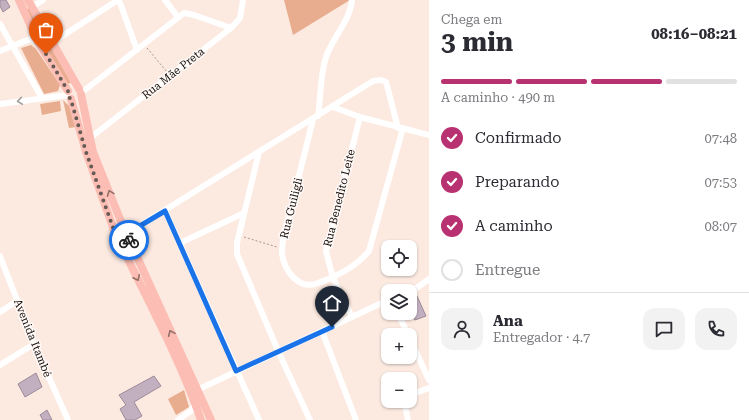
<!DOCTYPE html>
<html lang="pt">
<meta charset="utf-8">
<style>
body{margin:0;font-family:"Roboto Serif",serif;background:#f2f2f3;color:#2b2b33;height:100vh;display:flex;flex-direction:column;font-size:15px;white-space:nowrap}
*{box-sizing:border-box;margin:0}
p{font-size:13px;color:#7c7c81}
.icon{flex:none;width:22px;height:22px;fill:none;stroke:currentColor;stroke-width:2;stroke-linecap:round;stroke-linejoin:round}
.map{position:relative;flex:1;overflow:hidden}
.sheet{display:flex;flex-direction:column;background:#fff;width:320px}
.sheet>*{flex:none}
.controls{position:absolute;left:381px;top:240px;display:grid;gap:8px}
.controls a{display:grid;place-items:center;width:36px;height:36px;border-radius:8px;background:#fff;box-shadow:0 1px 3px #0004;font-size:20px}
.pin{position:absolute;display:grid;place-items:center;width:34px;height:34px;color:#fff;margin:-41px -17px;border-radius:50% 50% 50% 0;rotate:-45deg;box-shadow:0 0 4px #0007}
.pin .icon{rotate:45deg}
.courier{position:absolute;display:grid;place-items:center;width:40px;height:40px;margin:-20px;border:3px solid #1a73e8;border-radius:50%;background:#fff;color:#222;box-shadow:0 1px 5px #0007}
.summary em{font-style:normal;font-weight:700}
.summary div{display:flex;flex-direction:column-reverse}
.summary{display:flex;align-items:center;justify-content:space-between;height:68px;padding:0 12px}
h1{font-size:26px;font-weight:700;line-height:30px}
.bar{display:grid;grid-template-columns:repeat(4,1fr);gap:6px 4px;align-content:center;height:48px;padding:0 12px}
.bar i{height:5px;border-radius:3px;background:#e1e1e2}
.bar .current{background:#b83170}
.bar p{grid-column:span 4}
.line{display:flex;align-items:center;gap:10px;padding:0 12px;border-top:1px solid #e1e1e2}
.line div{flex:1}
.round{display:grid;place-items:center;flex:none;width:42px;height:42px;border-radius:12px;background:#f2f2f3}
ol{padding:0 12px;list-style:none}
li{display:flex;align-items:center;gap:12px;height:44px}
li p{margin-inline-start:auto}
li .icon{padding:4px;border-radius:50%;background:#b83170;color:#fff;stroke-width:4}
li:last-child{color:#7c7c81}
li i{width:22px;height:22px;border:2px solid #e1e1e2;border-radius:50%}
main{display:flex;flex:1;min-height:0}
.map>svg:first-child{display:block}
.green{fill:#e8ad8e}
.building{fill:#c2b0c0;stroke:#9c8b9a}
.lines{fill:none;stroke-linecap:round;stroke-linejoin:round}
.path{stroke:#a69891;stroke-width:1;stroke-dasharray:2 2;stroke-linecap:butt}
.minor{stroke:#fff;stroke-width:6}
.major{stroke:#fcbeb4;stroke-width:8}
.oneway{stroke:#a19f9d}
.oneway2{stroke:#946f68}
.done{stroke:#665b55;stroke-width:4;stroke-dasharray:0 7.2}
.route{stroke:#1a73e8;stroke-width:5}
.labels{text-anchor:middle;stroke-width:3;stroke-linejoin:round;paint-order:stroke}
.street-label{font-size:11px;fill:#150e0a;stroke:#fffaf8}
</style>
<main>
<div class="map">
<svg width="429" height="420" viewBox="0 0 429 420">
<rect width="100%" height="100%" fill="#fceae1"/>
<path class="green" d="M284 0H350L293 35Z
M30 7 71 83 66 84 40 40 26 10Z
M31 45 36 49 60 85 58 91 44 94 21 48Z
M63 100 69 106 76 127 69 128Z
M60 101 61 111 42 115 40 104Z
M184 390 189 407 176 415 168 399Z"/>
<path class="building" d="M0 0H6L10 7 3 12 0 6Z
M417 296 426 316 415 320 410 309V299Z
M36 373 42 387 25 397 18 384Z
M154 376 161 386 134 402 142 416 135 420H126L120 409 126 405 119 395Z
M47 410 52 420H43L40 415Z"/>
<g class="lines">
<path class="path" d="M147 48 167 72
M244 237 277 247"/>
<path class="minor" d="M119 0 137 50
M165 0 177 16
M32 7 43 0
M0 24 42 98
M53 42 118 0
M0 51 30 39 38 42
M81 93 184 13 194 15 231 28
M0 104 68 95
M333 107 360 117 429 135
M318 116C321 97 320 75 326 57 333 37 350 21 352 0
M313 119C306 149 298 178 291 208 288 221 282 236 282 250 282 267 296 289 315 284 336 277 355 268 369 251L403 128
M90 138 231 28 240 18 243 0
M259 152 237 243V254L279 353 310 420
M165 211 259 420
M128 233 373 81 381 80 386 82 398 128
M180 243 244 213
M0 256 34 344 68 420
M409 291 418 287 429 279
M0 312 17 301
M398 313 408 335
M352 317 333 278 326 251 360 117
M322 331 356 420
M410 339 429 380
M0 365 34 344
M197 390 388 300
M410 395 429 388
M404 401 408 420
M390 403 395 401
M178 420 192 410 195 402"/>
<path class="major" d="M19 0 38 42 68 91
M28 0 79 89
M81 94 93 152 124 229 128 233 129 239 126 242
M71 99 86 152 115 233
M124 229 117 231 114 238 120 243C148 301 180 359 201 420
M129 239 211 420"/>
</g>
<defs><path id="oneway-chevron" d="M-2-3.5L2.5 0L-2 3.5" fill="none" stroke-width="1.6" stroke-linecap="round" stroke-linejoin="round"/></defs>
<use class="oneway" href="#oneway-chevron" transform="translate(20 101) rotate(172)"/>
<g class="oneway2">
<use href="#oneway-chevron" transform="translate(110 193) rotate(-111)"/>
<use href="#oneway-chevron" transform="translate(137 278) rotate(64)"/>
<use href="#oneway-chevron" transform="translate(171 333) rotate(-114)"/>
</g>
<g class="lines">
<path class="done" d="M46 54 68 91V95L71 100 86 152 115 233 116 240 122 244 129 240"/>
<path class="route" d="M129 240 128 233 165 211 236 371 332 327"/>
</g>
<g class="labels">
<g class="street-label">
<text transform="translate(173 73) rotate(-38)" y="4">Rua Mãe Preta</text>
<text transform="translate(339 198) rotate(-76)" y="4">Rua Benedito Leite</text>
<text transform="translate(291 208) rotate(-76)" y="4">Rua Guiligli</text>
<text transform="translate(33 338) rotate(68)" y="4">Avenida Itambé</text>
</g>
</g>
</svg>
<div class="controls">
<a><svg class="icon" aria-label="locate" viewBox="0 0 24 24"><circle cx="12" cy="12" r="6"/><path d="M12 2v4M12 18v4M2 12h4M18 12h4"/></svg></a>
<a><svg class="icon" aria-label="layers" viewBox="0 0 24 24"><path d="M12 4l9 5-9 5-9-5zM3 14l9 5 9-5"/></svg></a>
<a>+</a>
<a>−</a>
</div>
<div class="pin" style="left:46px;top:54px;background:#ea580c"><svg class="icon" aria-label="bag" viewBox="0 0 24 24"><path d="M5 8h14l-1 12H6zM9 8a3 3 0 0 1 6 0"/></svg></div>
<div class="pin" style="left:332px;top:327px;background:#1f2937"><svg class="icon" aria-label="home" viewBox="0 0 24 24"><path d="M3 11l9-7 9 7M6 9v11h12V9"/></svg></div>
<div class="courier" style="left:129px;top:240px"><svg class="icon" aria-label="bike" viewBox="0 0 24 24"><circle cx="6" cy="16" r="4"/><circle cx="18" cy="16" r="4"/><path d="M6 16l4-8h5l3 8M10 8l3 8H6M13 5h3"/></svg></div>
</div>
<section class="sheet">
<div class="summary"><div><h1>3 min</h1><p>Chega em</p></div><em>08:16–08:21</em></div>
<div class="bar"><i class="current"></i><i class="current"></i><i class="current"></i><i></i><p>A caminho · 490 m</p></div>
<ol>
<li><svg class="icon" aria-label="check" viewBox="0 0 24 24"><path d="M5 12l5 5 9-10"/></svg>Confirmado<p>07:48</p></li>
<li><svg class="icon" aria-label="check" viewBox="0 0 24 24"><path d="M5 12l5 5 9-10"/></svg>Preparando<p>07:53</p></li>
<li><svg class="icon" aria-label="check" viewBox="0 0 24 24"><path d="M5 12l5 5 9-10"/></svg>A caminho<p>08:07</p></li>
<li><i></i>Entregue</li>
</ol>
<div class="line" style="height:72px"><a class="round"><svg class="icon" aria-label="person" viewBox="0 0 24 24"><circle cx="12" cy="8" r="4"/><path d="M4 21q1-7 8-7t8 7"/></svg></a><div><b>Ana</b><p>Entregador · 4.7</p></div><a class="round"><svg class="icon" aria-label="chat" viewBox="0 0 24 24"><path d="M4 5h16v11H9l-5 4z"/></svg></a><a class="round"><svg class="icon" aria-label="phone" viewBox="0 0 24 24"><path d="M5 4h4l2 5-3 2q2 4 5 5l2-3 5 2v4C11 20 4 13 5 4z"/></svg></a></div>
</section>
</main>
